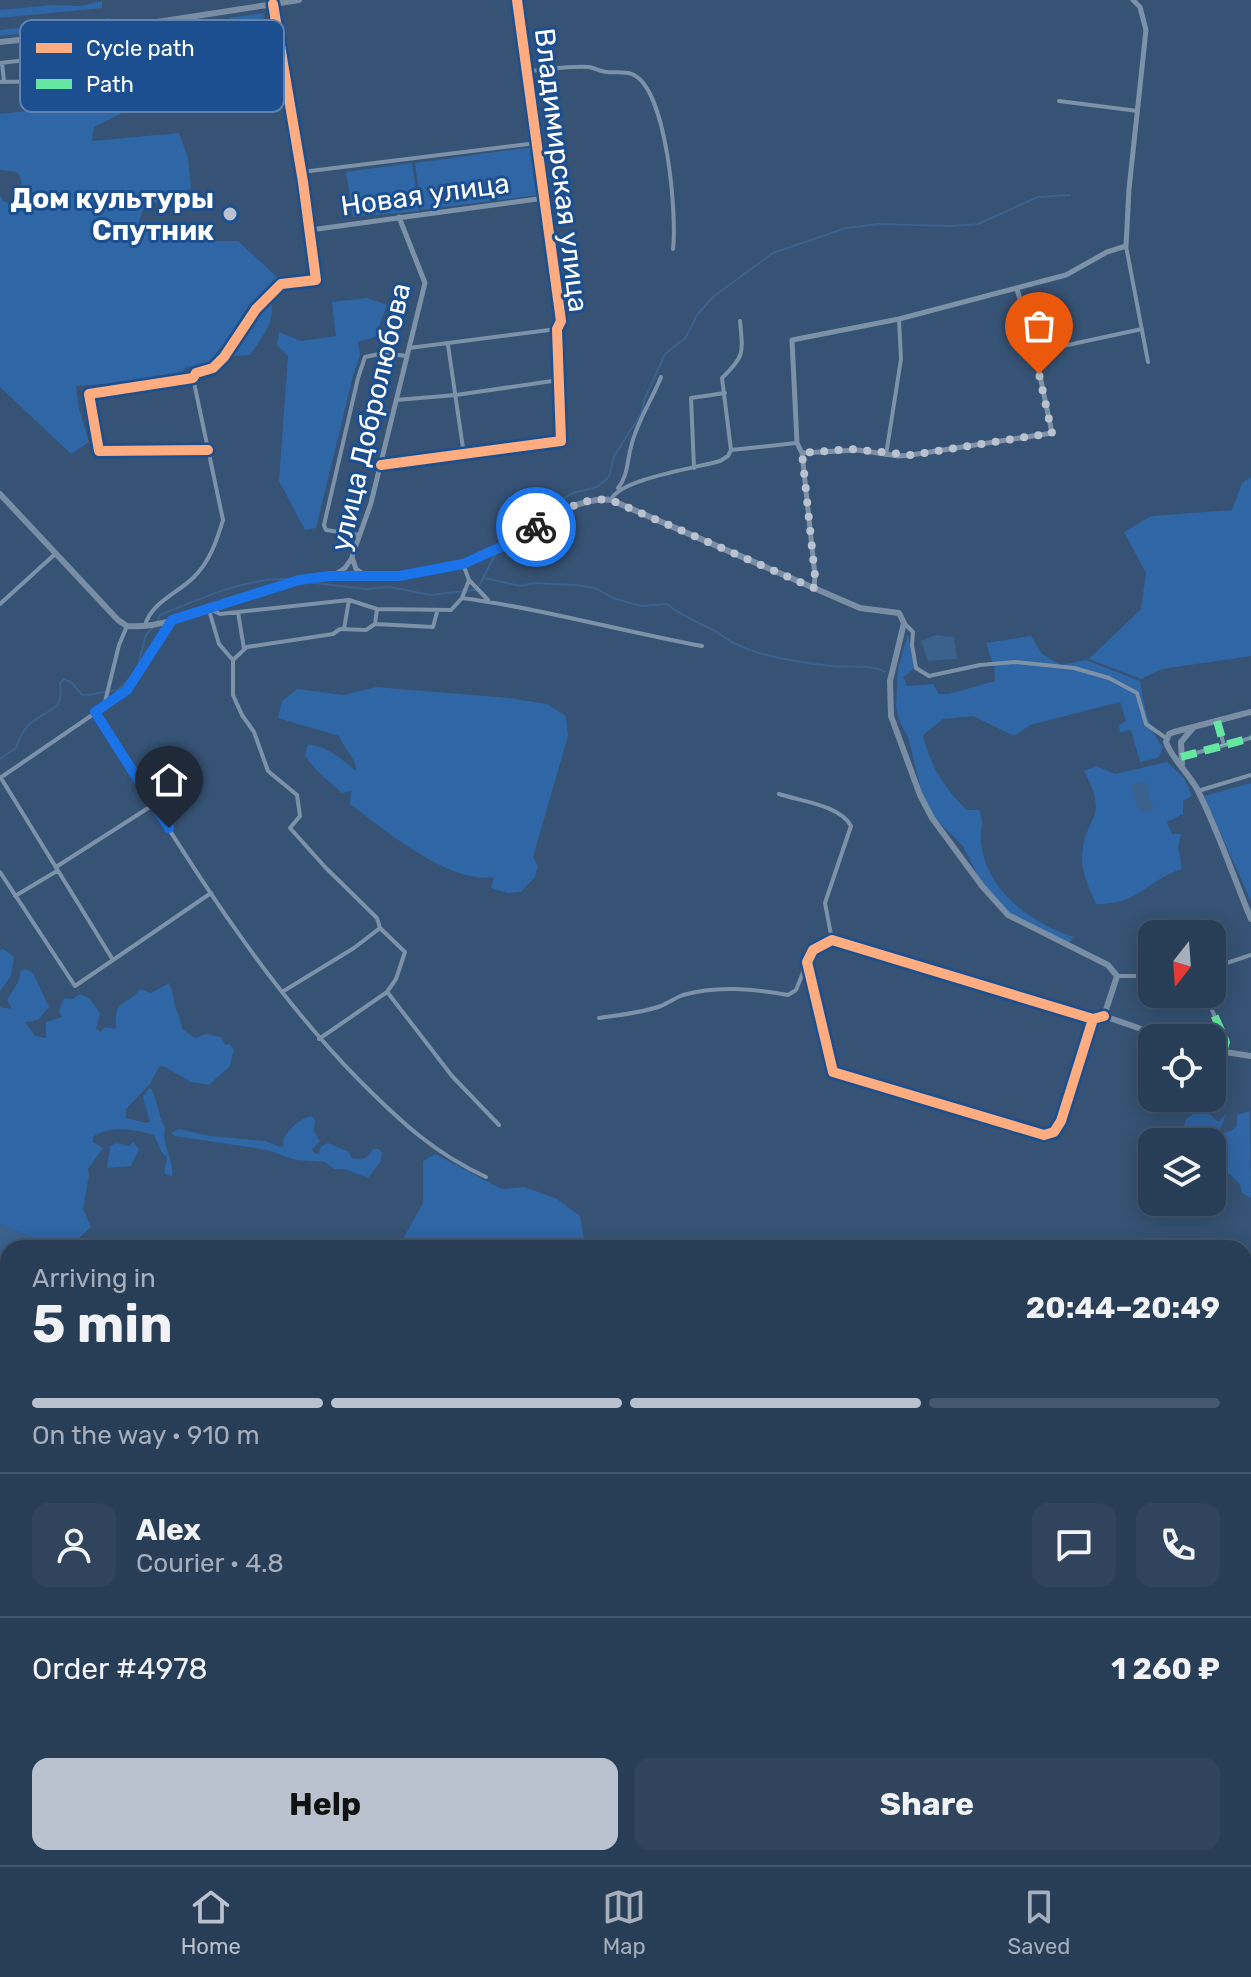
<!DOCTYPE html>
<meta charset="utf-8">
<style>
body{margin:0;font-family:Rubik,sans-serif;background:#30455d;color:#f1f3f6;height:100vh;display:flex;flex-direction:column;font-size:30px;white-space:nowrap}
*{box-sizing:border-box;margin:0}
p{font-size:26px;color:#a5aeba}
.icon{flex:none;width:44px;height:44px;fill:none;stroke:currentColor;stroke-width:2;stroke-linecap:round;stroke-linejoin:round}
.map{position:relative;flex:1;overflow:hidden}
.panel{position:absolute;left:0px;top:1240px;width:1252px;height:626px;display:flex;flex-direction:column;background:#283e57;border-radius:24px 24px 0 0;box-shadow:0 4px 20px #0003,0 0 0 2px #44576d}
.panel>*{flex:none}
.needle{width:52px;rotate:197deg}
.buttons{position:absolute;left:1138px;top:920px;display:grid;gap:16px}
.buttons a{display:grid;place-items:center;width:88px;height:88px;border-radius:16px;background:#283e57;box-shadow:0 4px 20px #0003,0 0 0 2px #44576d;font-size:40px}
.pin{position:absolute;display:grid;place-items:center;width:68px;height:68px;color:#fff;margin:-82px -34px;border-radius:50% 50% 50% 0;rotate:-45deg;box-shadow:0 0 8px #0007}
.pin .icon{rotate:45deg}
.courier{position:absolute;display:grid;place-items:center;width:80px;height:80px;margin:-40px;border:6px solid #1a73e8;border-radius:50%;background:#fff;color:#222;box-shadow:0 2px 10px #0007}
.overview em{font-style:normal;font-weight:700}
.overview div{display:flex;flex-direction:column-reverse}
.overview{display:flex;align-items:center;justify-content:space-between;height:136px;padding:0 32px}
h1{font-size:52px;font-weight:700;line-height:60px}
.bar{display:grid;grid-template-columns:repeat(4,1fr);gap:12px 8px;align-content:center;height:96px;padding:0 32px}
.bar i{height:10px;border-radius:6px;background:#44576d}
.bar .selected{background:#b9c2ce}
.bar p{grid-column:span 4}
.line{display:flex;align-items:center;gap:20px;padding:0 32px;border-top:2px solid #44576d}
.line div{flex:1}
.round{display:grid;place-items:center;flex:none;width:84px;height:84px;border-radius:16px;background:#30455d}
.cta{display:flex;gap:16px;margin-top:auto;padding:16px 32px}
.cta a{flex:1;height:92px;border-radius:16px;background:#b9c2ce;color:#111;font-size:32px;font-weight:700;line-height:92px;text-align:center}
.cta a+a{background:#30455d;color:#f1f3f6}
.dock{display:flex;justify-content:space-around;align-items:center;height:112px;border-top:2px solid #44576d;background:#283e57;font-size:22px;color:#a5aeba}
.dock a{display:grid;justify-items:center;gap:4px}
.dock .selected{color:#b9c2ce}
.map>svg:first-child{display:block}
.green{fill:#2f66a5}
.water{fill:#3b618d}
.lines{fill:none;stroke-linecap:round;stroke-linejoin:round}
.stream{stroke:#3b618d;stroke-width:2}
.minor{stroke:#7d92a8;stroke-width:4}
.tertiary{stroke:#7d92a8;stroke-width:5}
.secondary{stroke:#798da4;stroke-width:6}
.quiet{stroke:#66e7a1;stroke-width:8;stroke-dasharray:16 8;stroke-linecap:butt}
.cycleway-casing{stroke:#1b4f8f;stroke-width:15}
.cycleway{stroke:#ffac80;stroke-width:10}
.done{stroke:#b9c2ce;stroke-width:8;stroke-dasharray:0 14.4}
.route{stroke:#1a73e8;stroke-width:10}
.poi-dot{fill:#b9c2ce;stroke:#1b4f8f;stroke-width:3}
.labels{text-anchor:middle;stroke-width:6;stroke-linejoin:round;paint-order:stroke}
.street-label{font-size:28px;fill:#fff;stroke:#1b4f8f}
.poi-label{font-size:28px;font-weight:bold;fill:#fff;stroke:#1b4f8f;text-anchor:end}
.key{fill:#1b4f8f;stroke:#5f84b1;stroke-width:2}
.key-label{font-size:22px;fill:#fff}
</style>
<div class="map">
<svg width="1251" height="1865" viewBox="0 0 1251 1865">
<rect width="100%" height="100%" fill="#365274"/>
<path class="green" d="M102 1V8L0 18V10L51 5 80 6Z
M263 13 279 106 246 112 230 18Z
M110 18V24L0 36V30Z
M221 19 229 76 201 79 192 23Z
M134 83 143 87 130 109 94 127 92 141 179 133 188 158 191 189 144 207 138 224 144 231 173 229 205 241H238L277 277 249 305 224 344 206 365 186 367 180 374 130 382 76 386 79 409 89 442 71 454 0 387V195L3 201 13 205C22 194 25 185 17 172L0 170V114L79 105Z
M533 147 539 195 421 210 415 163Z
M412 163 419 211 353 217 346 172Z
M367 298 387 305 375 337 358 342 360 355 353 376 316 528 305 530 279 481 288 356 277 345 279 332 301 341 336 336 332 302Z
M271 303C276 322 260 340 250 355L231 356 260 313Z
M1251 477V656L1162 669 1141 679 1089 659 1141 609 1146 573 1124 532 1151 516 1232 510 1242 483Z
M908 634 914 669 903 677 907 686 933 684 939 694H949L995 681 994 667 986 643 1031 636 1042 654 1061 665 1086 660 1140 681C1143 702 1149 731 1163 747L1158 758 1140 762 1131 730 1120 732 1119 725 1126 721 1120 702 1030 725 1014 736 973 716 943 719 923 735C930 766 945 789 967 810H979C985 824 980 827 981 841 985 889 1030 923 1074 937L1069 943 1008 914 983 886 963 846 935 818 922 793 908 737 900 723 896 707 898 669Z
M376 687 509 698 547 704 566 716 568 736 533 857 538 866 535 877 521 892 507 893 491 888 494 877C450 885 385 830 350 804L351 791 342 793 317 771 305 756 308 744C329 748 340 757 356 771 356 758 344 749 339 736L278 718 282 701 297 689 344 695Z
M1167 762 1184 778 1192 796 1183 801V814L1167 822 1172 834H1181L1178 846 1182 869C1145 881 1139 905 1096 904 1090 890 1081 871 1082 855 1086 812 1110 821 1084 771L1096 766 1115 774Z
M1251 783V901L1204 796Z
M3 949 14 957 11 976 0 991V950Z
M25 969 33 973 49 1007 38 1020 25 1022 35 1036 46 1038V1022L62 1017 59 1011 64 998 73 999 80 994 90 999 100 1013 96 1028 100 1032 105 1027 116 1029C114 996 123 1010 140 989L151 993 169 983C175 996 172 999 176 1009 179 1017 181 1020 182 1029L195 1038 206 1034 221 1037 225 1045 230 1044 234 1050 230 1066 209 1085 191 1082 163 1066 159 1067 150 1084 126 1109V1118L146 1123 150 1122 143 1098 148 1089 151 1088C158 1102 158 1115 165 1128 161 1146 175 1159 172 1177L164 1173 167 1157 162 1153 154 1135C137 1130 109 1125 93 1137V1142L103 1148 88 1169 89 1175 83 1209 91 1227 78 1239 85 1248H71L66 1242 55 1248 0 1224V1007L12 1009 7 1000 18 982 21 971Z
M1200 1099 1206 1100 1205 1110 1218 1122 1226 1114 1220 1130 1223 1133 1231 1131 1237 1126V1115L1250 1111 1251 1198 1242 1193 1240 1184 1230 1174 1226 1175 1223 1185 1220 1188 1215 1182V1175L1212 1177V1142H1179L1186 1119 1192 1115V1102L1198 1103Z
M312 1116 315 1120 314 1131 320 1141 312 1149 314 1153 319 1154 321 1146 328 1143 349 1152 352 1158C364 1160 367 1159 373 1149H379L382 1153 381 1161 368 1178 345 1169H334L325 1162 296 1160 267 1150 175 1136 171 1133 179 1129 210 1136 265 1141 281 1147 284 1145 283 1139C290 1128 300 1118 312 1116Z
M133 1142 139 1149 131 1166 107 1168 110 1146 116 1143 129 1146Z
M435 1154 502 1189 525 1187 557 1199 580 1216 586 1248H398L423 1203V1161Z
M0 1295 8 1299V1372L0 1369Z
M1244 1459 1251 1461V1531L1244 1527Z
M8 1833V1858H28L30 1863 0 1865V1834Z
M824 1858H885L882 1861 869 1859 866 1865H824Z
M969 1858H1051L1058 1865H979Z"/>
<path class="water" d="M935 635 954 637 957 659 928 661 921 641Z
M1145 781 1154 810 1140 812 1130 785Z
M0 1224 55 1248H8V1299L0 1295Z
M8 1709V1800L0 1801V1710Z"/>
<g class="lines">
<path class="stream" d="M504 541 535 515 573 493 597 487 609 477 614 456 641 414 645 398 665 354 686 337 697 315 713 297 773 253 846 228 879 224 951 226 978 224 1038 197 1070 195
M484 578 520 586 534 583 575 585 595 588 613 598 641 606 667 604C682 617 698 622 715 631 722 635 728 641 736 644 759 656 805 663 831 666 850 668 869 663 885 672
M306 582 366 589 390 587 430 595 474 590
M479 586 498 549
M157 622 160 615C199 599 251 576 292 579
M137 668 146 635 153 627
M0 759 16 748C25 719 36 722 58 705L61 694 60 683 64 679 72 683 82 695C95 696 105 690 118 690L131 677"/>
<path class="minor" d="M0 63 77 54 87 40 86 33
M2 63 4 82
M527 71C547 70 570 65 589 67 595 68 601 72 607 72 615 73 624 71 632 74 667 88 677 215 673 249
M0 82C20 81 53 85 70 72 75 68 76 60 77 54
M1059 101 1138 111
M302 172 537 143
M1126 246 1148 362
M448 345 464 455
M409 348 557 329
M1035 352 1142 329
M396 400 456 395 559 380
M208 450 99 451 89 394 193 378 196 373 213 368 224 357 256 309 281 284 316 280 310 230
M731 450 722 378C745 356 743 353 740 321
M886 455 901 359 899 319
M381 465 561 441 557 329 561 321 545 198
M694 468 691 398 725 393
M618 488C628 476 627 461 631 447 636 423 652 400 661 377
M611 500C619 479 696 468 720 461L728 456 731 450 796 443
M359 535 326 530 324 525 358 378 365 357 384 353 406 356
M463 564 469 580
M462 598 469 580 488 600
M0 604 55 554
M210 609 220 614 349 600 377 609 451 610 462 598C543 609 621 631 702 646
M209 610 219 644 232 659
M238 612 244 649
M904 623 913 632 912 645 916 668 929 676 980 665 1015 662 1074 668 1109 678 1137 693 1146 724 1166 738
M375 624 377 609
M145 625C152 602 178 593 194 577 210 561 217 540 223 520L193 378
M344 629 349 600
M233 660V695L242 715 254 732 268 771 297 795 300 816 290 828 325 867 377 918 380 928 405 952 396 979 387 992 319 1039
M233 660 247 647 333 634 340 629 366 630 375 624 433 627 437 612
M104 706 119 645 127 626
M95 712C176 840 254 974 361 1082 401 1122 434 1153 486 1177
M1217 721 1224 745
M1181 757 1251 738
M0 778 120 696 172 620
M1 778 113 960
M1198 791 1251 775
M779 794C800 801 840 805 851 826L825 903 832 940 813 950 807 962 833 1072 1044 1135 1054 1132 1061 1121 1093 1019
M56 867 153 805
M0 872 75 986 211 893
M15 896 57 871
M1212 968 1251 955
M1117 976H1152
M282 992 354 948 380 928
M388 993 452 1076 499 1125
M1205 994 1226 1042 1223 1052
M599 1018C620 1015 641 1013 661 1006 668 1003 675 998 683 995 717 985 754 989 788 995L796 990 806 965"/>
<path class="tertiary" d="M273 4 310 230 545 198 517 0
M802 453 858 450 898 456 911 455 1052 433 1035 352 1017 289
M363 574 356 569 352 557 371 503 425 283 399 217
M334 575 345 568 352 558
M814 588 815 576 802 453 797 443 792 340 899 319 1066 275 1107 252 1126 246 1129 189 1146 30 1140 7 1133 0
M832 940 1093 1019 1104 1016"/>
<path class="secondary" d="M0 42 86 33 299 0
M0 494 118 620 127 626C174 630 248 591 297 580 329 573 363 577 395 576 416 575 441 570 461 564 507 551 566 494 611 500L860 608 899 613 904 623 890 681 891 716 920 795 932 818 982 886 1008 915 1108 965 1117 976 1104 1016 1167 1038
M1251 712 1174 732 1169 734 1166 742C1170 756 1189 774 1197 789 1218 830 1233 876 1251 919
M1182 765 1181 742 1192 729
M1212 1050 1251 1056"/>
<path class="quiet" d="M1217 721 1224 745
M1181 757 1251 738
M1205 994 1226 1042 1223 1052"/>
<defs>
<path id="cycleway" d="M208 450 99 451 89 394 193 378 196 373 213 368 224 357 256 309 281 284 316 280 303 182 273 4
M381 465 561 441 557 329 561 321 517 0
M1093 1019 1061 1121 1054 1132 1044 1135 833 1072 807 962 813 950 832 940 1093 1019 1104 1016"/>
</defs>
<use href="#cycleway" class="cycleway-casing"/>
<use href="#cycleway" class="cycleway"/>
</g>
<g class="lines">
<path class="done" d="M536 527C559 513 582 496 611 500L814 588 815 576 802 453 850 449 911 455 1052 433 1039 374"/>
<path class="route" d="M169 828 95 712 127 690 172 620 299 580 330 576H399L463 564 512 542 536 527"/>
</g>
<circle class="poi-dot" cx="230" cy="214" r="8"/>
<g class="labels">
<g class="street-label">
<text transform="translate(562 170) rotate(83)" y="10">Владимирская улица</text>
<text transform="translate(425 194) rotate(-8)" y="10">Новая улица</text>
<text transform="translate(370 417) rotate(-77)" y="10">улица Добролюбова</text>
</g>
<g class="poi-label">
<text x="214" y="208">Дом культуры<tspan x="214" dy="32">Спутник</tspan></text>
</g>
</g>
<rect x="20" y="20" width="264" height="92" rx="12" class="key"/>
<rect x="36" y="43" width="36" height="10" fill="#ffac80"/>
<rect x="36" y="79" width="36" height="10" fill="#66e7a1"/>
<g class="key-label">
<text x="86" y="56">Cycle path</text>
<text x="86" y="92">Path</text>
</g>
</svg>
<div class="buttons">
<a><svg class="needle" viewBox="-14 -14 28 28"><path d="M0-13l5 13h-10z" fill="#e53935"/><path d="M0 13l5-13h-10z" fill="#a5aeba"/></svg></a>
<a><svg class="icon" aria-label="locate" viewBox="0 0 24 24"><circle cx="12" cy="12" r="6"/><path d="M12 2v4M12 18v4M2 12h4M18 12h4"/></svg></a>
<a><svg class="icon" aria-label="layers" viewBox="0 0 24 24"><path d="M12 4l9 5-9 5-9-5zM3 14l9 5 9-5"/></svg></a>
</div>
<div class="pin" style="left:1039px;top:374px;background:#ea580c"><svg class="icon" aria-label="bag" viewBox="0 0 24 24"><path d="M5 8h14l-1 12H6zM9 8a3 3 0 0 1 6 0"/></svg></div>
<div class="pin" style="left:169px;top:828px;background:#1f2937"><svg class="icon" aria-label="home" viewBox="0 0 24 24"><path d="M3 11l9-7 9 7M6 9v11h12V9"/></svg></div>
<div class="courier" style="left:536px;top:527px"><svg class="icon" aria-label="bike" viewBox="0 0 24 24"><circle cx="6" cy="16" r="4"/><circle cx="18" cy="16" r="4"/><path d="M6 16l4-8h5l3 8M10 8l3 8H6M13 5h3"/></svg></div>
<section class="panel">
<div class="overview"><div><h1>5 min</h1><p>Arriving in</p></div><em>20:44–20:49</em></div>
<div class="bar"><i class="selected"></i><i class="selected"></i><i class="selected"></i><i></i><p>On the way · 910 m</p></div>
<div class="line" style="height:144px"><a class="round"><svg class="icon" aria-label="person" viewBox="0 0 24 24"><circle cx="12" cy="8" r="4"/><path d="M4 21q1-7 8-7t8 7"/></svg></a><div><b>Alex</b><p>Courier · 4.8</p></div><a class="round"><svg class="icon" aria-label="chat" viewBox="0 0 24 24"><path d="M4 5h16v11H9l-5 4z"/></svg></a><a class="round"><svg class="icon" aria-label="phone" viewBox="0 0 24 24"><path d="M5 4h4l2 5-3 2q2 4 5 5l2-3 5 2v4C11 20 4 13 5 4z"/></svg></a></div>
<div class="line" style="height:104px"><div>Order #4978</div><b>1 260 ₽</b></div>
<div class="cta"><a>Help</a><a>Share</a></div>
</section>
</div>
<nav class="dock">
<a class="selected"><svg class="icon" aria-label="home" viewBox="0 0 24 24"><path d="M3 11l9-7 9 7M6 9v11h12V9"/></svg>Home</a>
<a><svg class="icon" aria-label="map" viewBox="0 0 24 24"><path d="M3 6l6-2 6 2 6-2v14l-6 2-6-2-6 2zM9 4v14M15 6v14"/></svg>Map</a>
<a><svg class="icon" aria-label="saved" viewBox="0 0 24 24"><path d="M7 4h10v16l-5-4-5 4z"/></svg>Saved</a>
</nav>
